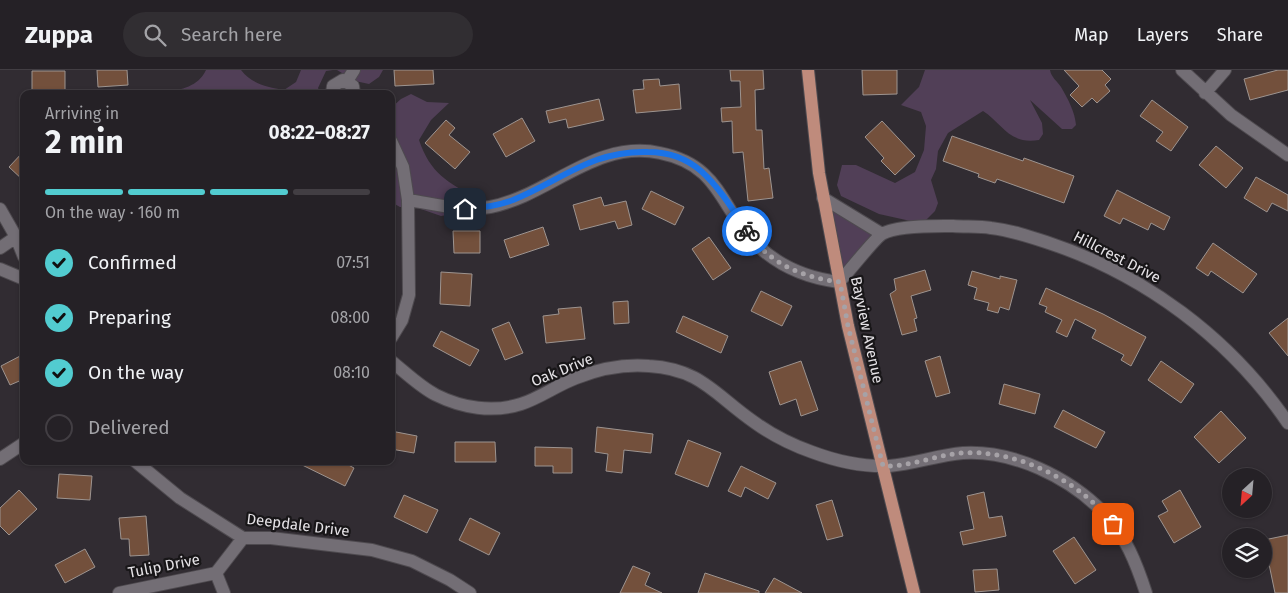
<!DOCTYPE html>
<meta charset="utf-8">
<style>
body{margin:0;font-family:"Fira Sans",sans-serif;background:#312e32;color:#f1f3f6;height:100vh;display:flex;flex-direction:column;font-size:19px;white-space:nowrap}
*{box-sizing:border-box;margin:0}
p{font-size:16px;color:#a3a3a7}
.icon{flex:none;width:28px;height:28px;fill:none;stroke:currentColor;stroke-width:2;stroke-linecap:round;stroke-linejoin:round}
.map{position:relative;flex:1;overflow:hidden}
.sheet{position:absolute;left:20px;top:20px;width:375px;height:375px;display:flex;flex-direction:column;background:#252126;border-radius:10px;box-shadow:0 1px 4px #0004,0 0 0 1px #423e43}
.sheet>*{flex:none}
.needle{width:32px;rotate:206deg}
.buttons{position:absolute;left:1222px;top:398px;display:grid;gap:10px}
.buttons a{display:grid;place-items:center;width:50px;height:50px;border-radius:50%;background:#252126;box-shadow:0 1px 4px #0004,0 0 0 1px #423e43;font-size:25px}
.pin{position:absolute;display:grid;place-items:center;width:42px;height:42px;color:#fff;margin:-21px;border-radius:10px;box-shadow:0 2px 8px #0006}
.courier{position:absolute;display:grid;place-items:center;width:50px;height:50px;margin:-25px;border:4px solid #1a73e8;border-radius:50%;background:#fff;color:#222;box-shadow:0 1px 6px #0007}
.head em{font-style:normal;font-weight:700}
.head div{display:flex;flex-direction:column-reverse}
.head{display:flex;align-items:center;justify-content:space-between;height:85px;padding:0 25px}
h1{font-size:32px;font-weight:700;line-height:38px}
.bar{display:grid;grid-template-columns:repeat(4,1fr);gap:8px 5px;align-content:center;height:60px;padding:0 25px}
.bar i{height:6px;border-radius:4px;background:#423e43}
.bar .on{background:#52ccd0}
.bar p{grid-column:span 4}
ol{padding:0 25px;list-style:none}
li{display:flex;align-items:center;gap:15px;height:55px}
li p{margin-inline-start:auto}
li .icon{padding:5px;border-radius:50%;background:#52ccd0;color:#111;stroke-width:4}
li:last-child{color:#a3a3a7}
li i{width:28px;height:28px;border:2px solid #423e43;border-radius:50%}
header{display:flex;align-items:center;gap:30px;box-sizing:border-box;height:70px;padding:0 25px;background:#252126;border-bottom:1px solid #423e43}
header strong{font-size:24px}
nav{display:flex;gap:28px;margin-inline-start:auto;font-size:18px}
.search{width:350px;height:45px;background:#312e32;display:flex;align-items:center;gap:12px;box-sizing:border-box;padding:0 18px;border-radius:28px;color:#a3a3a7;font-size:19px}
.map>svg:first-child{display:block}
.green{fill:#513f57}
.building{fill:#73503c;stroke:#9d9490}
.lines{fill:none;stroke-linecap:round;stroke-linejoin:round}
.minor-casing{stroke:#4e4a4f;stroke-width:14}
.major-casing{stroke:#4e4a4f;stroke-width:14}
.minor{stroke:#736e75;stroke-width:12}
.major{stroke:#bf8b7c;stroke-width:12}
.done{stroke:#a6a2a7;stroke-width:5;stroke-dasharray:0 9}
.route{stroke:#1a73e8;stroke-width:6}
.labels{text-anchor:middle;stroke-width:4.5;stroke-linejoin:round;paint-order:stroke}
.street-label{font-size:15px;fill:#e5e2e6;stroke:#181618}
</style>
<header>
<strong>Zuppa</strong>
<div class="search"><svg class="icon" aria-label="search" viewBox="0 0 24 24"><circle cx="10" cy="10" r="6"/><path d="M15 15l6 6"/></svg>Search here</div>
<nav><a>Map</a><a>Layers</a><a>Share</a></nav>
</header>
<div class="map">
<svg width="1288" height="523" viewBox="0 0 1288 523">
<rect width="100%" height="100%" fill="#312c32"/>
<path class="green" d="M206 0H241C252 14 267 17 284 20L296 12 301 0H333L326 1 318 18 321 24 164 23C182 19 198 17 206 0Z
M337 0H383L379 7 369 14 355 11Z
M925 0H1050C1051 7 1057 11 1061 17 1068 29 1075 42 1076 55L1072 59H1062L1030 30 1042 53 1043 64 1039 70C1009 75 1003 54 983 41L948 63 938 81 936 99 931 110 938 133 935 141 926 150 915 152 879 144 841 126 837 115 842 95H856L895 113 915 102 924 80 926 56 921 42 901 35 919 17Z
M411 24 427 32 449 33 431 50 419 70C430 103 448 113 477 128L460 143 441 146 418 138 400 137 391 132V38L401 29Z
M827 132 879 165 841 206Z"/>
<path class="building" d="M97 0H127L128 15 98 17Z
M394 0H433L434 14 395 16Z
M730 0H763L764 19 755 20 756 60H762L764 99 769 98 773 128 748 131 743 82 733 83 732 51 722 52 721 38 741 37 740 11H731Z
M862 0H897V24L863 25Z
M1064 0H1102L1111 9 1105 15 1110 21 1097 33 1092 28 1082 37 1070 25 1079 16Z
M1278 0H1288V20L1250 30 1244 9Z
M32 1H65V23H32Z
M659 9 660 16 679 14 681 39 636 43 633 20 644 19 643 10Z
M599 29 604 50 568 58 566 49 549 53 546 41Z
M1152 30 1188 57 1171 81 1156 71 1163 62 1140 46Z
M522 48 535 71 506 87 493 64Z
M446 50 455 58 449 65 470 82 455 99 425 73Z
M882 51 915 86 895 105 881 91 884 88 865 67Z
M952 66 1023 91 1024 88 1074 106 1064 133 997 109 995 113 978 107 979 104 943 91Z
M1216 76 1243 98 1226 118 1199 95Z
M24 81V111L9 97Z
M1256 107 1288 125V141L1272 133 1267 142 1244 128Z
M1117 120 1170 147 1164 160 1151 153 1148 160 1123 148 1120 154 1104 146Z
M651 121 684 137 675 155 642 139Z
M601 127 604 136 626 131 632 155 618 159 615 151 580 160 573 135Z
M543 157 549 175 510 188 504 170Z
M453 161H480V183H454Z
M709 167 731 198 713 210 692 179Z
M1213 173 1257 204 1243 223 1211 201 1208 206 1196 198Z
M925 200 931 220 911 226 917 248 914 249 917 261 902 265 890 224 896 220 894 209Z
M972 201 1000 209V206L1017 210 1009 240 1000 237 998 243 987 240 989 233 974 229 977 218 968 215Z
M441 202 472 204 470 236 440 234Z
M1046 218 1103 244 1146 267 1131 296 1121 290 1124 285 1092 268 1096 260 1075 249 1067 267 1056 262 1062 250 1045 242 1047 237 1039 234Z
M761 221 792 236 782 256 751 241Z
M628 231 629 253 614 254 613 232Z
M581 237 585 269 546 273 543 246 559 244 558 239Z
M683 246 728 266 721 283 676 262Z
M1288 248V286L1269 263Z
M509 252 523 283 505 290 492 259Z
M441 261 479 280 470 296 433 276Z
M24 284V309L10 315 1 296Z
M940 286 950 323 936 327 925 291Z
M801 291 818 340 801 346 796 329 780 335 769 302Z
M1161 291 1194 314 1181 333 1148 310Z
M1004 314 1040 324 1035 344 999 334Z
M1063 340 1105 362 1096 378 1054 357Z
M1221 341 1246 368 1219 393 1194 367Z
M597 357 653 364 651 383 624 380 622 403 606 401 608 384 595 382Z
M391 361 417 366 414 383 391 379Z
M688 370 721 383 708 417 675 404Z
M455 372H495L496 392H455Z
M535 377 572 378V403H553V396H535Z
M294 391H341L354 398 345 416Z
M741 396 776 413 768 429 745 417 741 427 728 421Z
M59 404 92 406 90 430 57 428Z
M19 420 37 439 9 465 0 456V438Z
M1180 420 1201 457 1174 473 1158 446 1168 441 1162 431Z
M984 422 989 448 1002 446 1006 466 963 475 960 462 974 459 967 426Z
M404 425 438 440 427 463 394 447Z
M832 430 843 466 827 470 816 435Z
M146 446 149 485 130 486 129 469H121L119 448Z
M470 448 500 463 489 485 459 470Z
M1288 465V523H1275L1264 470Z
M1074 467 1096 500 1075 514 1053 481Z
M85 479 95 497 65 513 55 495Z
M633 496 650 503 645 515 662 523H620Z
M997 499 999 520 975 522 973 500Z
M705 503 759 521V523H698Z
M774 508 802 523H765Z"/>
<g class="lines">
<defs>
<path id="minor" d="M1182 0 1231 45 1288 85
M347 11 354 0
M1205 23 1225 0
M332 24 333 16 343 10 353 16 354 24
M391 71 403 97 408 130 409 225 402 250 391 268
M823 128 882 164
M408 130C435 134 463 142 490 137 549 126 595 69 660 83 719 95 719 134 753 171 777 196 806 208 839 212 848 203 874 169 882 164 897 155 937 156 953 156 966 157 979 156 991 158 1010 160 1028 166 1046 172 1144 204 1230 268 1288 353
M0 139 16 167 24 187
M0 178 16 167 24 170
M0 199 24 209
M391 291C405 302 420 317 436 325 462 338 493 343 521 334 540 328 557 315 576 308 599 299 625 294 649 296 701 299 715 325 754 352 772 365 792 375 812 382 836 391 864 397 889 396 914 394 938 385 963 383 1013 380 1069 407 1104 443 1125 464 1137 495 1146 523
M0 389 24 373
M135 391 180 428 243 468H271L372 480 412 491 450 510 470 523
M216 503 243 468
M216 503 224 523
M119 523 216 503"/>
<path id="major" d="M808 0 819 103 848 256 914 523"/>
</defs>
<use href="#minor" class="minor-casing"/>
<use href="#major" class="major-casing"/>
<use href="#minor" class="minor"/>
<use href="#major" class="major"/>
</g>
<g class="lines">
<path class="done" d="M747 161C768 193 803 208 840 212L848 256 883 396C910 397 936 385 962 383 1017 379 1080 411 1113 454"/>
<path class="route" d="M465 139C482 138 497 136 513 130 562 110 592 80 648 82 667 82 686 88 701 101 720 118 733 140 747 161"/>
</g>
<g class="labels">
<g class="street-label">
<text transform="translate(1117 187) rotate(27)" y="5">Hillcrest Drive</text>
<text transform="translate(867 260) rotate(78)" y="5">Bayview Avenue</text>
<text transform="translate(562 300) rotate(-22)" y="5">Oak Drive</text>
<text transform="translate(298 455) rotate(7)" y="5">Deepdale Drive</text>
<text transform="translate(164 496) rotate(-11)" y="5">Tulip Drive</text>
</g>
</g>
</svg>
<div class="buttons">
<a><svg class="needle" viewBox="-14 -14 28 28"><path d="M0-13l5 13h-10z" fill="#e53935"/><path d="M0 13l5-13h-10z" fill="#a3a3a7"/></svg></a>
<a><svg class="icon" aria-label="layers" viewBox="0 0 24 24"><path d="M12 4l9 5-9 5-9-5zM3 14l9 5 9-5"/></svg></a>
</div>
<div class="pin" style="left:1113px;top:454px;background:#ea580c"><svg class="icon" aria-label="bag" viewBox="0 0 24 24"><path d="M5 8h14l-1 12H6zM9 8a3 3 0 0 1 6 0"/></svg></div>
<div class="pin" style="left:465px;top:139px;background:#1f2937"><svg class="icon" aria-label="home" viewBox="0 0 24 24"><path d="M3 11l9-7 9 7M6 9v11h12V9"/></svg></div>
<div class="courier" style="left:747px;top:161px"><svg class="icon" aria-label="bike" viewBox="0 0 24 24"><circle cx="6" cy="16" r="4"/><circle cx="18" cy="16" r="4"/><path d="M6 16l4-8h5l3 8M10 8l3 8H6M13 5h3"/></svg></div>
<section class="sheet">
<div class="head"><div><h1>2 min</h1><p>Arriving in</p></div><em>08:22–08:27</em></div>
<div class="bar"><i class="on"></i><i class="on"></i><i class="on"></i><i></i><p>On the way · 160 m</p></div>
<ol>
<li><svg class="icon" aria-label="check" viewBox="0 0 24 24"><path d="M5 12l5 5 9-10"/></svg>Confirmed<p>07:51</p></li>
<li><svg class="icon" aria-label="check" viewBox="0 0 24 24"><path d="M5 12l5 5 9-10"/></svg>Preparing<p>08:00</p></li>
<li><svg class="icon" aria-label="check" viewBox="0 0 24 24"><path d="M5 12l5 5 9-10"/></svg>On the way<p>08:10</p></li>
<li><i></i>Delivered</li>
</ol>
</section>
</div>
